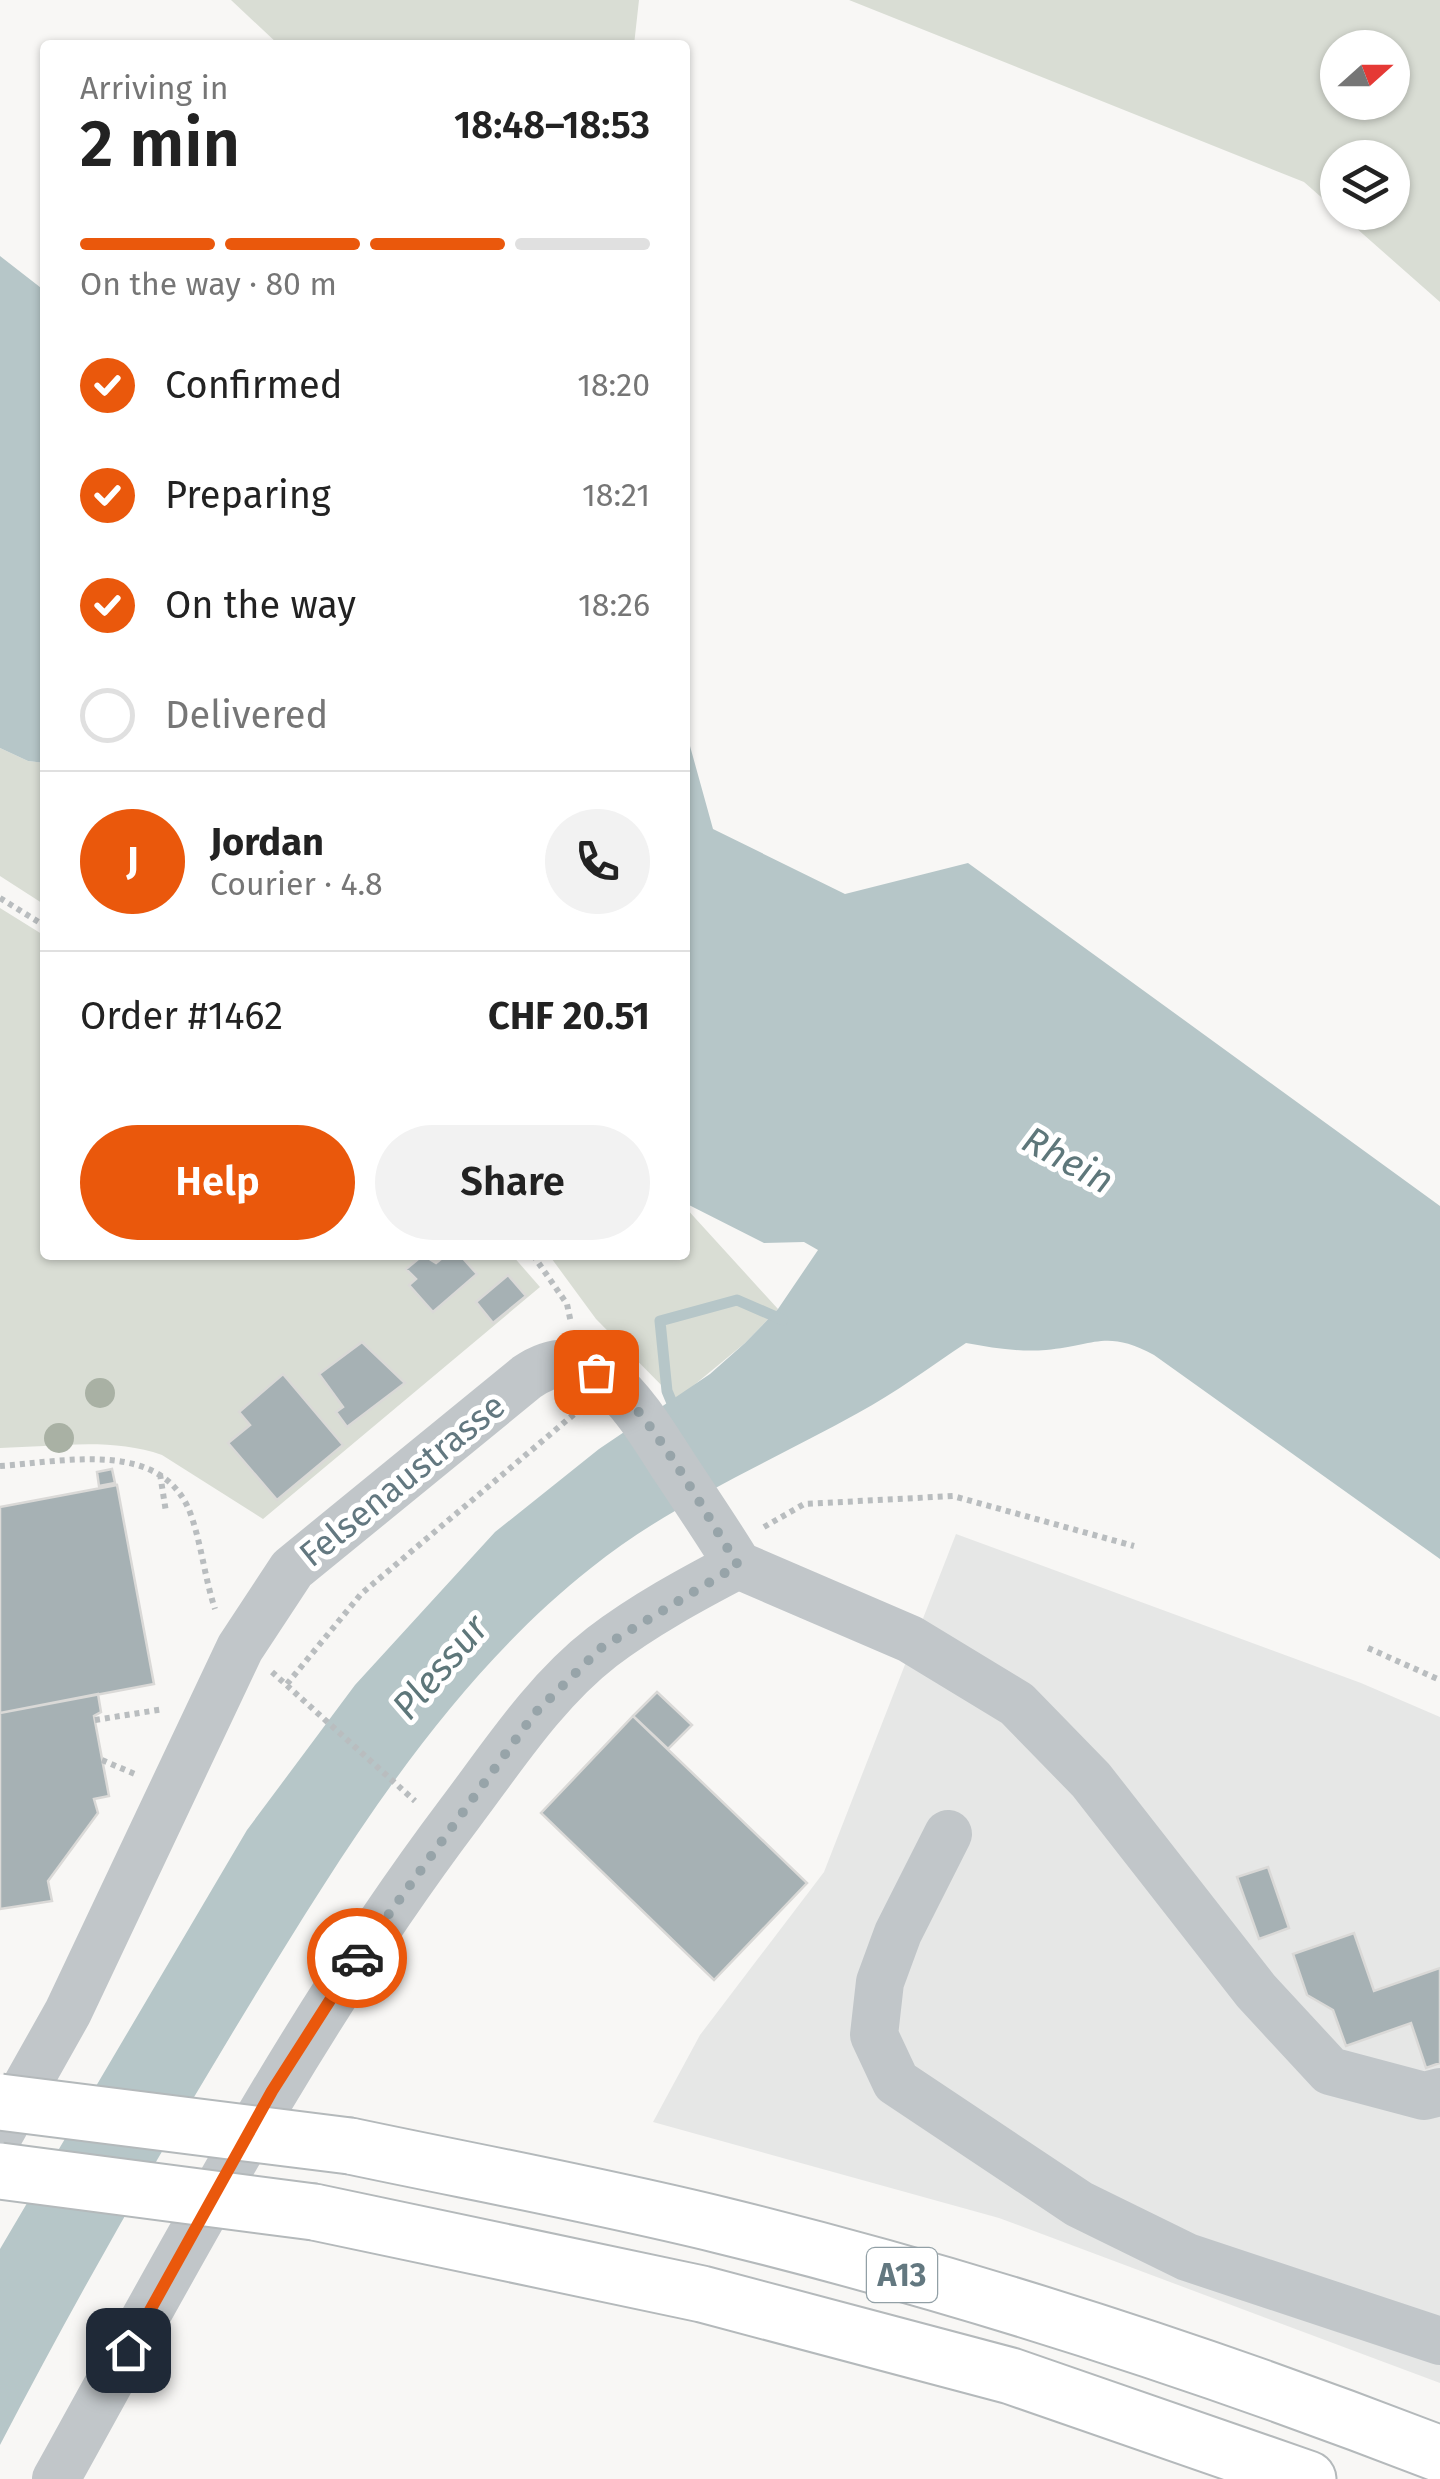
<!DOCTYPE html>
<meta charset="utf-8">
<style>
body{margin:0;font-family:"Fira Sans",sans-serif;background:#f2f2f2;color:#222;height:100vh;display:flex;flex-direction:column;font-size:38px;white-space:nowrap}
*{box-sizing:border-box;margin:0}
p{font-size:32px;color:#767676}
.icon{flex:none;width:55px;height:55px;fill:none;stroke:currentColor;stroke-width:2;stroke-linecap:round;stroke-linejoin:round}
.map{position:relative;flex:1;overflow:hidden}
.drawer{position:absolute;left:40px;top:40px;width:650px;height:1220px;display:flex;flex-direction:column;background:#fff;border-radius:10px;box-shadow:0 2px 8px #0004}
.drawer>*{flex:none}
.needle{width:65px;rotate:69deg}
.tools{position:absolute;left:1320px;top:30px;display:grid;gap:20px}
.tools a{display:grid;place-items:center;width:90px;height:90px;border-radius:50%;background:#fff;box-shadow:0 2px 8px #0004;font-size:50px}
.pin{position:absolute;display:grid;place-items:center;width:85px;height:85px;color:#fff;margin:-42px;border-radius:20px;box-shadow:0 5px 15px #0006}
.courier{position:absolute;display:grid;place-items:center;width:100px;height:100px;margin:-50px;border:8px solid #ea580c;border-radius:50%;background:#fff;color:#222;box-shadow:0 2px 12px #0007}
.summary em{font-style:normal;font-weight:600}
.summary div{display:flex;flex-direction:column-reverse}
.summary{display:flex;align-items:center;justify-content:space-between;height:170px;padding:0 40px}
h1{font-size:65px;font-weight:600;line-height:75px}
.bar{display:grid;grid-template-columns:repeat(4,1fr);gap:15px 10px;align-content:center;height:120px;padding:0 40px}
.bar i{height:12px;border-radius:8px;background:#e0e0e0}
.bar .on{background:#ea580c}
.bar p{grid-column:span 4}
.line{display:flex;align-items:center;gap:25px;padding:0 40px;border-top:2px solid #e0e0e0}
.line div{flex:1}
.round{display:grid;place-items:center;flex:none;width:105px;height:105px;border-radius:52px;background:#f2f2f2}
ol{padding:0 40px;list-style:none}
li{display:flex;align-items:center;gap:30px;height:110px}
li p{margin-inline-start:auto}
li .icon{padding:10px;border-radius:50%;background:#ea580c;color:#fff;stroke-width:4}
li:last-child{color:#767676}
li i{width:55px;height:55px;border:5px solid #e0e0e0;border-radius:50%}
.primary-button{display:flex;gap:20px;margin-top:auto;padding:20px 40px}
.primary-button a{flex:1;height:115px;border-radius:60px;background:#ea580c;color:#fff;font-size:40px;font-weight:600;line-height:115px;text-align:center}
.primary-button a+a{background:#f2f2f2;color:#222}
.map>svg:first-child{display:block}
.built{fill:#e6e7e6}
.green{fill:#d9ddd4;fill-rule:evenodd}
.water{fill:#b6c6c8}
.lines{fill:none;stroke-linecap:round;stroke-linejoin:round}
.stream{stroke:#b6c6c8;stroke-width:11}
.building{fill:#a6b1b4;stroke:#dad9d7;stroke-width:2.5}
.highway-casing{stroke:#b4b9bb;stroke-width:59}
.path{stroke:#b9bdbf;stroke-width:6;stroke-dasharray:5 5;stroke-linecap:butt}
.minor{stroke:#c1c6c9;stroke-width:48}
.highway{stroke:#fff;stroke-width:55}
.highway-bridge-casing{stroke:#b4b9bb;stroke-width:59;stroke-linecap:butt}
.highway-bridge{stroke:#fff;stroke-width:55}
.tree{fill:#a9b1a4}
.done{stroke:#97a4a9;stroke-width:10;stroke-dasharray:0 18}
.route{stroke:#ea580c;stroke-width:12}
.labels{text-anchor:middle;stroke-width:10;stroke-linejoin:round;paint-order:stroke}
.shield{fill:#fff;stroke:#92a0a6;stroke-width:2.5}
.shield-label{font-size:32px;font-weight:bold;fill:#637880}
.street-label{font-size:35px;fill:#637880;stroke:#fff}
.water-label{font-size:38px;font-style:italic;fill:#5e777a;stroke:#fff}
</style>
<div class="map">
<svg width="1440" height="2479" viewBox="0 0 1440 2479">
<rect width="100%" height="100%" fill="#f8f7f5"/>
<path class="built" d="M956 1534 1361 1683 1440 1717V2383L999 2218 653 2122 700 2035 824 1872Z"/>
<path class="green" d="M231 0H639L634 45H279Z
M849 0H1440V302L1338 212H1392V158H1338V212L1304 182ZM1338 48H1392V102H1338Z
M0 748 28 761 45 763V905L0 876Z
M0 908 45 936V1255H512L540 1287 263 1519 162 1455C111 1437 54 1447 0 1448Z
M685 1207 778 1309 745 1343 676 1400 596 1319 549 1255H685Z"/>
<path class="water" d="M0 256 45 291V763L28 761 0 748Z
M685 728 713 829 845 894 968 863 1440 1206V1559L1154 1355C1106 1329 1094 1346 1046 1350 1018 1352 993 1348 966 1343 930 1367 895 1393 858 1413 768 1463 672 1503 591 1568 448 1681 347 1845 253 1999 164 2145 79 2293 0 2445V2249L247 1830 355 1685 495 1532 599 1449 710 1374 745 1343 778 1309 818 1250 804 1242 764 1243 685 1203Z"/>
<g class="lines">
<path class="stream" d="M675 1410 667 1391 660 1321 737 1300 783 1320"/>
</g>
<path class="building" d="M423 1255 436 1263 446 1255H460L477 1274 433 1312 409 1285 416 1279 406 1269Z
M508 1275 526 1296 493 1323 476 1302Z
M362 1342 405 1383 347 1427 336 1412 343 1407 319 1374Z
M283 1374 343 1445 277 1500 228 1443 250 1425 239 1412Z
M112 1469 115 1483 99 1486 97 1472Z
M117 1485 154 1684 0 1713V1507Z
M657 1692 692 1725 668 1749 633 1716Z
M98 1694 101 1712 94 1716 109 1796 94 1799 98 1813 48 1881 52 1901 0 1909V1713Z
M633 1716 807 1883 714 1980 541 1813Z
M1268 1867 1289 1928 1259 1939 1237 1877Z
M1354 1933 1374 1991 1440 1968V2063L1426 2068 1411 2023 1346 2046 1333 2010 1307 1995 1293 1954Z"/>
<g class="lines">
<defs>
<path id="highway" d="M350 2146C473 2172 598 2195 720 2225 965 2285 1205 2363 1440 2454
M314 2212 702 2294 1011 2376 1308 2479"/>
</defs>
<use href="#highway" class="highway-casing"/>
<path class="path" d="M0 898 45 926
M533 1255 567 1304 571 1323
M0 1466C64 1462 166 1437 192 1518 202 1548 205 1579 215 1609
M160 1474 166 1512
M764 1527 804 1504 953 1496 1134 1546
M1368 1648 1440 1680
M272 1672 415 1801
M287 1684 361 1594 579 1410
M95 1720 164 1709
M102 1760 137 1775"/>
<path class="minor" d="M738 1565 910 1639 1017 1704 1091 1780 1256 1991 1330 2071 1424 2096 1440 2092
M948 1834 898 1933 880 1982 874 2035 896 2082 1079 2204 1187 2257 1440 2341
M0 2133 68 2012 240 1648 292 1569 527 1377C596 1329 643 1420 675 1468 696 1500 718 1532 738 1565
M56 2479C182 2252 303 2021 460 1813 503 1756 545 1691 602 1647 644 1615 692 1589 738 1565"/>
<use href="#highway" class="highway"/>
<defs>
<path id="highway-bridge" d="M0 2102 350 2146
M0 2171 314 2212"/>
</defs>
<use href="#highway-bridge" class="highway-bridge-casing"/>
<use href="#highway-bridge" class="highway-bridge"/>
</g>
<g class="tree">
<circle cx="100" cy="1393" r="15"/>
<circle cx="59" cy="1438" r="15"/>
</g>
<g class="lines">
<path class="done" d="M357 1958 535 1713 601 1648 738 1565C707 1517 643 1397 596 1372"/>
<path class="route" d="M128 2350 272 2091 357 1958"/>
</g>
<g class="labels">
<rect class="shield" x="867" y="2248" width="70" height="54" rx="8"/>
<g class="shield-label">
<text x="902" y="2286">A13</text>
</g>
<g class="street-label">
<text transform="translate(402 1480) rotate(-39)" y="12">Felsenaustrasse</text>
</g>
<g class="water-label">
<text transform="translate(1068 1160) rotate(29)" y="13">Rhein</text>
<text transform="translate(440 1667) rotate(-49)" y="13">Plessur</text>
</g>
</g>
</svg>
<div class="tools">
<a><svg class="needle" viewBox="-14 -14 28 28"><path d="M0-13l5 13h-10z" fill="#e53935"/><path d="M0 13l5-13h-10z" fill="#767676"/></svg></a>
<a><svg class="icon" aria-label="layers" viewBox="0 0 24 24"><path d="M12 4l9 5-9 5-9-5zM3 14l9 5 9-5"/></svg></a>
</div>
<div class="pin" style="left:596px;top:1372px;background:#ea580c"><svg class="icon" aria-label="bag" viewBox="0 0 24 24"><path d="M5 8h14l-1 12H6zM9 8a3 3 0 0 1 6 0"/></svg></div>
<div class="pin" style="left:128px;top:2350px;background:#1f2937"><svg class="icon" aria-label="home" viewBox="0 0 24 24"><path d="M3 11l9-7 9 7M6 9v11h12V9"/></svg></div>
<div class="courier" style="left:357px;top:1958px"><svg class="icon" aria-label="car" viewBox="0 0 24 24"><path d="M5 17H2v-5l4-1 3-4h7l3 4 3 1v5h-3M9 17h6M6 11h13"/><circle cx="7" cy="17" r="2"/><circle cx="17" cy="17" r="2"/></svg></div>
<section class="drawer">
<div class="summary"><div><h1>2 min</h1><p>Arriving in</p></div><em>18:48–18:53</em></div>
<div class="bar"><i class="on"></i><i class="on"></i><i class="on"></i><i></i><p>On the way · 80 m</p></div>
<ol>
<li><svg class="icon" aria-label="check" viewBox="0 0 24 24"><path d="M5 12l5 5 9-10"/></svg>Confirmed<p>18:20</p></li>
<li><svg class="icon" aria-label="check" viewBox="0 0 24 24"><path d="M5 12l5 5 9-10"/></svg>Preparing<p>18:21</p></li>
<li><svg class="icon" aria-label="check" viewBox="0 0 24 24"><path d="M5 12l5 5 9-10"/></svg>On the way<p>18:26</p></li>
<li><i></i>Delivered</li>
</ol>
<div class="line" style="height:180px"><b class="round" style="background:#ea580c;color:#fff">J</b><div><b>Jordan</b><p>Courier · 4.8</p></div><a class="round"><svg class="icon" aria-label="phone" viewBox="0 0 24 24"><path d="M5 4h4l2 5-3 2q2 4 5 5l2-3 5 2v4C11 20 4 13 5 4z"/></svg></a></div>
<div class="line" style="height:130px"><div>Order #1462</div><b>CHF 20.51</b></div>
<div class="primary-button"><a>Help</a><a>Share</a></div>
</section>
</div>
